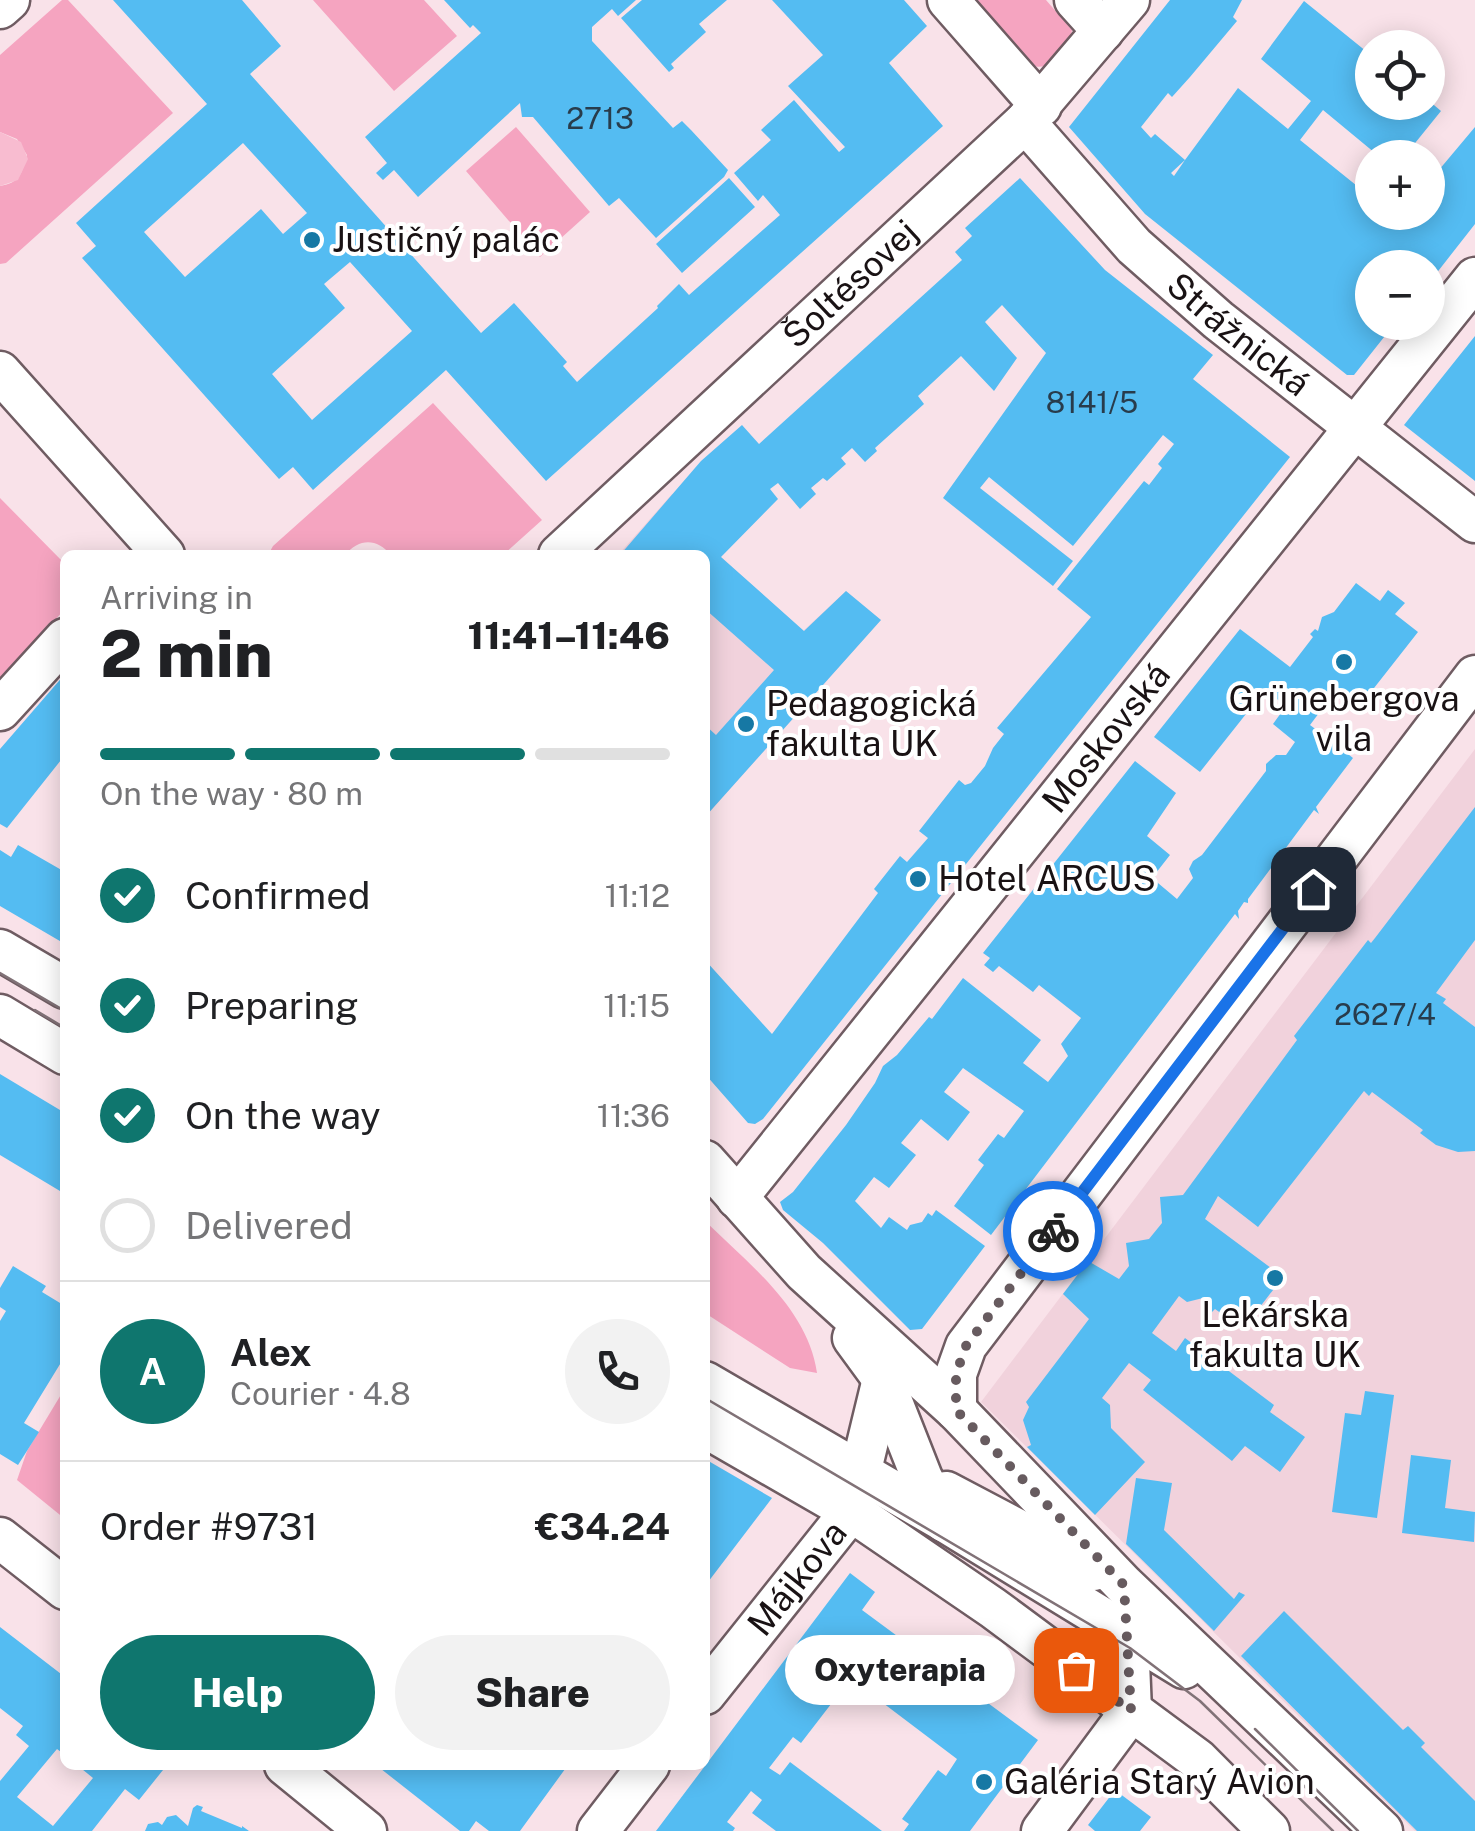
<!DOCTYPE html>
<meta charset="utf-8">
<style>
body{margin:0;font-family:"Public Sans",sans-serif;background:#f2f2f2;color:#202124;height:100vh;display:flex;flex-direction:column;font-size:38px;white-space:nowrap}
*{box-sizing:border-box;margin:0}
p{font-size:32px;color:#757577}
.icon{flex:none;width:55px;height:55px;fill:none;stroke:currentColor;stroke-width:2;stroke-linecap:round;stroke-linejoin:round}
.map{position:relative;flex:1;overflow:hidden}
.sheet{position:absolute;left:60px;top:550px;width:650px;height:1220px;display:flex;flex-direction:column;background:#fff;border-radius:15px;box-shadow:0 5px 25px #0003}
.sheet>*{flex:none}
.tools{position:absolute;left:1355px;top:30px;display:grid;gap:20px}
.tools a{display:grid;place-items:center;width:90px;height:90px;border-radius:50%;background:#fff;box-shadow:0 5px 25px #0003;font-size:50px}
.pin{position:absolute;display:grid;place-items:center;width:85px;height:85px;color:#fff;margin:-42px;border-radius:20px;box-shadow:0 5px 15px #0006}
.courier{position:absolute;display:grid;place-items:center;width:100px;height:100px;margin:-50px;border:8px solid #1a73e8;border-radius:50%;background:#fff;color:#222;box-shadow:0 2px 12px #0007}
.bubble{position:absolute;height:70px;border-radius:35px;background:#fff;box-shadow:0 5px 25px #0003;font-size:32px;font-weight:800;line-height:70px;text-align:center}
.headline em{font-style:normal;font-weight:800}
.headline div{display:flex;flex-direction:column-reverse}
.headline{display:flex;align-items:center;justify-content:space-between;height:170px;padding:0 40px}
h1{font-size:65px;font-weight:800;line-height:75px}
.bar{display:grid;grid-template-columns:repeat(4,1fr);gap:15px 10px;align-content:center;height:120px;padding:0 40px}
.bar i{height:12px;border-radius:8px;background:#e0e0e0}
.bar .current{background:#0f766e}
.bar p{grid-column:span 4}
.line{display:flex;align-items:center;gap:25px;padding:0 40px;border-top:2px solid #e0e0e0}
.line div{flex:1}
.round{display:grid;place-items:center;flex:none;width:105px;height:105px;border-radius:52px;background:#f2f2f2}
ol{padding:0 40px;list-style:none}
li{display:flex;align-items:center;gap:30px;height:110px}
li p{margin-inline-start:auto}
li .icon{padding:10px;border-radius:50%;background:#0f766e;color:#fff;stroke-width:4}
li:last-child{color:#757577}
li i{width:55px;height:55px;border:5px solid #e0e0e0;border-radius:50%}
.button{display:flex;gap:20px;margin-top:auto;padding:20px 40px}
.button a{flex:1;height:115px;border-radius:60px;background:#0f766e;color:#fff;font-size:40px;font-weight:800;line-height:115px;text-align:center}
.button a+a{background:#f2f2f2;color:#202124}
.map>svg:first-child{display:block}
.built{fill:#f1d2dc}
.green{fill:#f5a4c0}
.water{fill:#f8bcd0}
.building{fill:#54bcf2;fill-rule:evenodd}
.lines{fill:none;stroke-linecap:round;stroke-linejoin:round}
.minor-casing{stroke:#6f5c62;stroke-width:45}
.minor{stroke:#fff;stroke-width:40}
.tram{stroke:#817277;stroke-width:2.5}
.done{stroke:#675b5f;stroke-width:10;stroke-dasharray:0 18}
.route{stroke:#1a73e8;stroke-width:12}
.poi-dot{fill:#1678a4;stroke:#fff;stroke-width:4}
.labels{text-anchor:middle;stroke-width:8;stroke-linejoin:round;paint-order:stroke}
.number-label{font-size:30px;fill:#283c4c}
.poi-label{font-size:35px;fill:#191214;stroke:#fff;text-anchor:start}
.street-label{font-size:35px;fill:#191214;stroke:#fff}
</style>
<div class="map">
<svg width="1475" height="1831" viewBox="0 0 1475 1831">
<rect width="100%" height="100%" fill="#f9e2e9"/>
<path class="built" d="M672 494 721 557 803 631 846 591 881 620 705 817V555H618Z
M1475 749V1831H1415L981 1402Z"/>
<path class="green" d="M62 0H68L173 113 6 263 0 264V186C20 183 22 173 27 155L17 139 0 132V55Z
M313 0H424L457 36 394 91Z
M972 0H1046L1072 30C1069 52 1055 71 1031 66Z
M516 127 590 212 540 257 466 171Z
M433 403 542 520 503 555H391C377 538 359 538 345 555H268L273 546Z
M0 498 65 564V609L0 680Z
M705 1221C749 1264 808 1309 817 1373L790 1368 705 1313Z
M65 1388V1519L17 1480 27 1451Z"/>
<path class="water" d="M0 132 21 142 28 159 18 180 0 186Z"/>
<path class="building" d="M113 0H242L281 46 250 74 481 333 514 303 567 362 563 366 577 382 658 308 657 306 679 284 689 295 780 215 763 195 758 201 734 173 771 140 761 130 794 100 839 152 845 147 788 86 823 55 772 0H904L927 26 889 63 943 126 546 481 446 370 313 490 293 467 279 479 82 258 96 246 76 223 207 104ZM243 143 307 213 283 234 261 209 185 277 144 232ZM350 262 412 331 312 420 272 374 345 308 324 284Z
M444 0H636L618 16 612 9 592 27V41L673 128 682 121 691 130 728 170 724 177 656 238 619 198 609 206 533 117H522L520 103 418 197 394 170 383 180 376 173 387 163 365 137 481 33 473 25 470 28Z
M642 0H727L699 24 706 32 671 64 674 68 669 72 621 18Z
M1170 0H1242L1233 17 1237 21 1190 77 1172 97 1168 93 1141 127 1151 138 1155 134 1185 160 1171 173 1174 176 1185 160 1238 88 1288 129 1311 101 1261 59 1304 1 1372 56V102L1428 100 1441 111 1403 158H1381L1323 110 1300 140 1372 198V212H1390L1399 220 1405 212H1428V183L1475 127V224L1428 284V268H1372V322H1396L1354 375H1347L1145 214 1069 127Z
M729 178 755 207 682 273 656 244Z
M1020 178 1105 270 1213 355 1193 379 1290 457 763 1119 755 1124 748 1123 705 1074V960L772 1034 878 893 874 889 900 856 907 862 928 838 919 831 959 780 965 785 971 783 985 766 993 748 1004 734 997 728 1091 617 1057 589 1144 481 1149 485 1162 468 1158 464 1174 444 1163 435 1073 546 989 477 980 488 1073 561 1053 586 943 498 1046 353 1002 305 985 322 1017 358 994 391 961 356 918 396 924 404 875 448 877 451 865 462 852 448 841 458 846 464 827 481 823 478 811 488 816 494 800 509 778 483 770 489 778 499 721 557 804 631 846 591 881 620 705 817V725L716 735 774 670 705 609V555H620L701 461 742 425 759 444 962 260 955 252 972 236 965 228Z
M1475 336V481L1404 425Z
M1356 583 1380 601 1388 590 1405 603 1395 614 1418 632 1356 711 1334 693 1310 725 1318 731 1316 734 1322 740 1325 736 1353 758 1316 807 1319 814 1314 810 1248 899V903L1244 902 1238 911 1239 919 1235 914 991 1235 954 1206 984 1165 978 1160 998 1134 1004 1138 1024 1111 963 1068 944 1092 970 1112 948 1141 921 1119 901 1143 916 1155 889 1188 874 1177 855 1201 881 1228 889 1217 907 1230 910 1225 922 1222 928 1213 932 1216 936 1210 985 1246 922 1329 910 1330 823 1243 783 1210 780 1202 793 1192 846 1125 875 1083 883 1066 897 1055 929 1017 932 1019 963 978 1041 1040 1023 1063 1048 1082 1068 1056 1061 1044 1081 1018 1039 985 1033 992 999 966 993 972 984 965 990 958 983 953 1135 761 1176 793 1147 836 1170 855 1152 878 1177 899 1193 878 1189 869 1193 861 1202 855 1266 771V764L1276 755H1286L1295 742 1273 724 1286 706 1265 690 1200 772 1154 737 1240 629 1290 667 1313 637 1310 634 1315 629 1318 631 1322 617 1334 612Z
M65 674V755L7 828 0 824V749Z
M1475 807V940L1436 993 1446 999 1443 1003 1475 1027V1151L1458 1152 1436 1145 1420 1133 1423 1130 1372 1092 1369 1096 1364 1091 1258 1227 1218 1196 1205 1219 1283 1277 1243 1329 1215 1309 1211 1313 1202 1306 1206 1301 1203 1298 1187 1302 1179 1296 1152 1333 1176 1351 1185 1338 1274 1405 1270 1412 1305 1437 1280 1472 1245 1446 1232 1461 1143 1390 1151 1380 1129 1363 1102 1398 1110 1405 1111 1428 1145 1462 1095 1515 1027 1447 1031 1445 1023 1420 1029 1407 1026 1402 1089 1319 1063 1294 1088 1261 1119 1279 1129 1266 1126 1243 1149 1239 1162 1223 1160 1197 1183 1195 1297 1040 1294 1036 1368 940 1371 943 1375 938Z
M18 845 65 872V944L0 906V850L11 857Z
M0 1074 65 1113V1194L0 1155Z
M13 1266 46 1286 42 1292 65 1306V1356L24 1423 39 1432 18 1465 0 1454V1321L6 1311 0 1307V1288Z
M1365 1391 1394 1395 1377 1518 1332 1512 1345 1413 1361 1415Z
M1411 1455 1451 1460 1445 1508 1475 1512 1474 1542 1402 1533Z
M705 1459 772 1498 705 1586Z
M1136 1478 1172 1483 1164 1530 1234 1599 1239 1592 1245 1595 1214 1631 1126 1544Z
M850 1573 875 1592 862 1610 1038 1740 970 1831H904L909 1824 902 1819 938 1770 946 1776 957 1759 842 1672 828 1688 838 1695 801 1743 793 1737 769 1768 780 1775 790 1762 882 1831H776L752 1813 762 1800 751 1791 727 1822 735 1828 733 1831H656Z
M1284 1611 1403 1730 1408 1726 1425 1743 1421 1747 1475 1801V1831H1417L1241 1656Z
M0 1627 65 1677V1755L57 1749 17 1797 53 1826 93 1778 77 1765H167L139 1800 125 1789 92 1831H0V1781L29 1746 16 1735 23 1726 0 1708Z
M376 1765H568L520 1831H489L476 1821 469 1831H460Z
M1115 1790 1151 1817 1140 1831H1095L1088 1825Z
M197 1805 203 1807 201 1811 242 1828V1826L249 1831H145L148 1824 158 1822 162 1825 167 1817 176 1815 188 1826 193 1808Z"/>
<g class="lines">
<defs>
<g id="minor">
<path d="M948 0 1041 106"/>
<path d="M1075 0 1103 31"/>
<path d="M0 8 9 0"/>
<path id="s1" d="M1025 122 1134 246 1218 320 1475 522"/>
<path d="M0 372 164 555"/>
<path id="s2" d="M559 555 1025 122 1129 0"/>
<path d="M0 710 65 639"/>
<path d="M0 950 65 988"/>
<path d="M0 1015 65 1054"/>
<path d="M705 1161 804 1272 956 1410 1124 1585 1382 1831"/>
<path id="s3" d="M737 1198 1475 278"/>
<path d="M853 1338 883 1379 922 1478 945 1522"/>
<path d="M705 1382 944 1521 1184 1668"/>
<path d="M956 1410V1374L966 1346 1475 676"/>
<path d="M705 1427 851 1511 993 1608 1197 1759 1269 1831"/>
<path d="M946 1492 1094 1570"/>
<path d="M0 1538 65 1589"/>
<path id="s4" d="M705 1694 851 1511 883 1379"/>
<path d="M285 1765 366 1831"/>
<path d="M598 1831 649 1765"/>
<path d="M1042 1831 1131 1711 1127 1614"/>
</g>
</defs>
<use href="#minor" class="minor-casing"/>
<use href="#minor" class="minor"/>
<path class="tram" d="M0 973 65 1011
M35 1010 65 1028
M705 1398 1130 1648 1200 1701 1333 1831
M1255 1729 1358 1831"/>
</g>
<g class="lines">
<path class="done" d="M1053 1231 966 1346 956 1374V1410L1124 1585 1131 1711 1076 1670"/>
<path class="route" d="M1053 1231 1313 889"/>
</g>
<g class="poi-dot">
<circle cx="312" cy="240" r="10"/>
<circle cx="1344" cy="662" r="10"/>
<circle cx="746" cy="724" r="10"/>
<circle cx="918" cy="879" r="10"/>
<circle cx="1275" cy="1278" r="10"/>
<circle cx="984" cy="1782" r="10"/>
</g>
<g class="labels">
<g class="number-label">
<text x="600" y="129">2713</text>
<text x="1092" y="413">8141/5</text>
<text x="1385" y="1025">2627/4</text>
</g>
<g class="poi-label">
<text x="332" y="252">Justičný palác</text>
<text x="1344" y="711" text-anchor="middle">Grünebergova<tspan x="1344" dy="40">vila</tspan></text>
<text x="766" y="716">Pedagogická<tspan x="766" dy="40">fakulta UK</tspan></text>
<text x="938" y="891">Hotel ARCUS</text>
<text x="1275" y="1327" text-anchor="middle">Lekárska<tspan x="1275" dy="40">fakulta UK</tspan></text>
<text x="1004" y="1794">Galéria Starý Avion</text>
</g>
<g class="street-label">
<text dy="12" stroke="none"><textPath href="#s2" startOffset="398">Šoltésovej</textPath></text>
<text dy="12" stroke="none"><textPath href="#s1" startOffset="302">Strážnická</textPath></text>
<text dy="12" stroke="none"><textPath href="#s3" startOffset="590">Moskovská</textPath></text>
<text dy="12" stroke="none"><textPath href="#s4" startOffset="148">Májkova</textPath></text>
</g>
</g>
</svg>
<div class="tools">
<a><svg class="icon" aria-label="locate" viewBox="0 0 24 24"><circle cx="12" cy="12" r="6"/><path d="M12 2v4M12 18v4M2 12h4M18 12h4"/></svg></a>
<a>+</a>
<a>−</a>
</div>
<div class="pin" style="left:1076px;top:1670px;background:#ea580c"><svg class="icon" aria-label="bag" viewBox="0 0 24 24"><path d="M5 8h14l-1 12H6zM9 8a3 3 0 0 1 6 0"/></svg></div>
<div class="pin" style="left:1313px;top:889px;background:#1f2937"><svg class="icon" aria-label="home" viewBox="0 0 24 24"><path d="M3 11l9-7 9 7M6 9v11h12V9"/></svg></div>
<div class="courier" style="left:1053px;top:1231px"><svg class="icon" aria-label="bike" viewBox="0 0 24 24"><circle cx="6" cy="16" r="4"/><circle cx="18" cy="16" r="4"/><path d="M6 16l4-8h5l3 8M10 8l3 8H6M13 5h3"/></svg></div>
<div class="bubble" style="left:785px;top:1635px;width:230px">Oxyterapia</div>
<section class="sheet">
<div class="headline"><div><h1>2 min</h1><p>Arriving in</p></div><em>11:41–11:46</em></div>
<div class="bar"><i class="current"></i><i class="current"></i><i class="current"></i><i></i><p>On the way · 80 m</p></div>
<ol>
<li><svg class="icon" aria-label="check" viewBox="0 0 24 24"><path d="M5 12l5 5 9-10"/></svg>Confirmed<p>11:12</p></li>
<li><svg class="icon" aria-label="check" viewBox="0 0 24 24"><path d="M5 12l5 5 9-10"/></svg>Preparing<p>11:15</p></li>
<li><svg class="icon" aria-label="check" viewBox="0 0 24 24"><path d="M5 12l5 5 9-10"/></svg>On the way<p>11:36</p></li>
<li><i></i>Delivered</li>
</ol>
<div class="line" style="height:180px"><b class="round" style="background:#0f766e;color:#fff">A</b><div><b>Alex</b><p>Courier · 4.8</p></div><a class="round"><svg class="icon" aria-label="phone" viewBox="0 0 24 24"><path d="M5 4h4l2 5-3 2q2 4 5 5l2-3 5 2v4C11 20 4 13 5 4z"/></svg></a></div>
<div class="line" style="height:130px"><div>Order #9731</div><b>€34.24</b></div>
<div class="button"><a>Help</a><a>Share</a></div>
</section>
</div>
